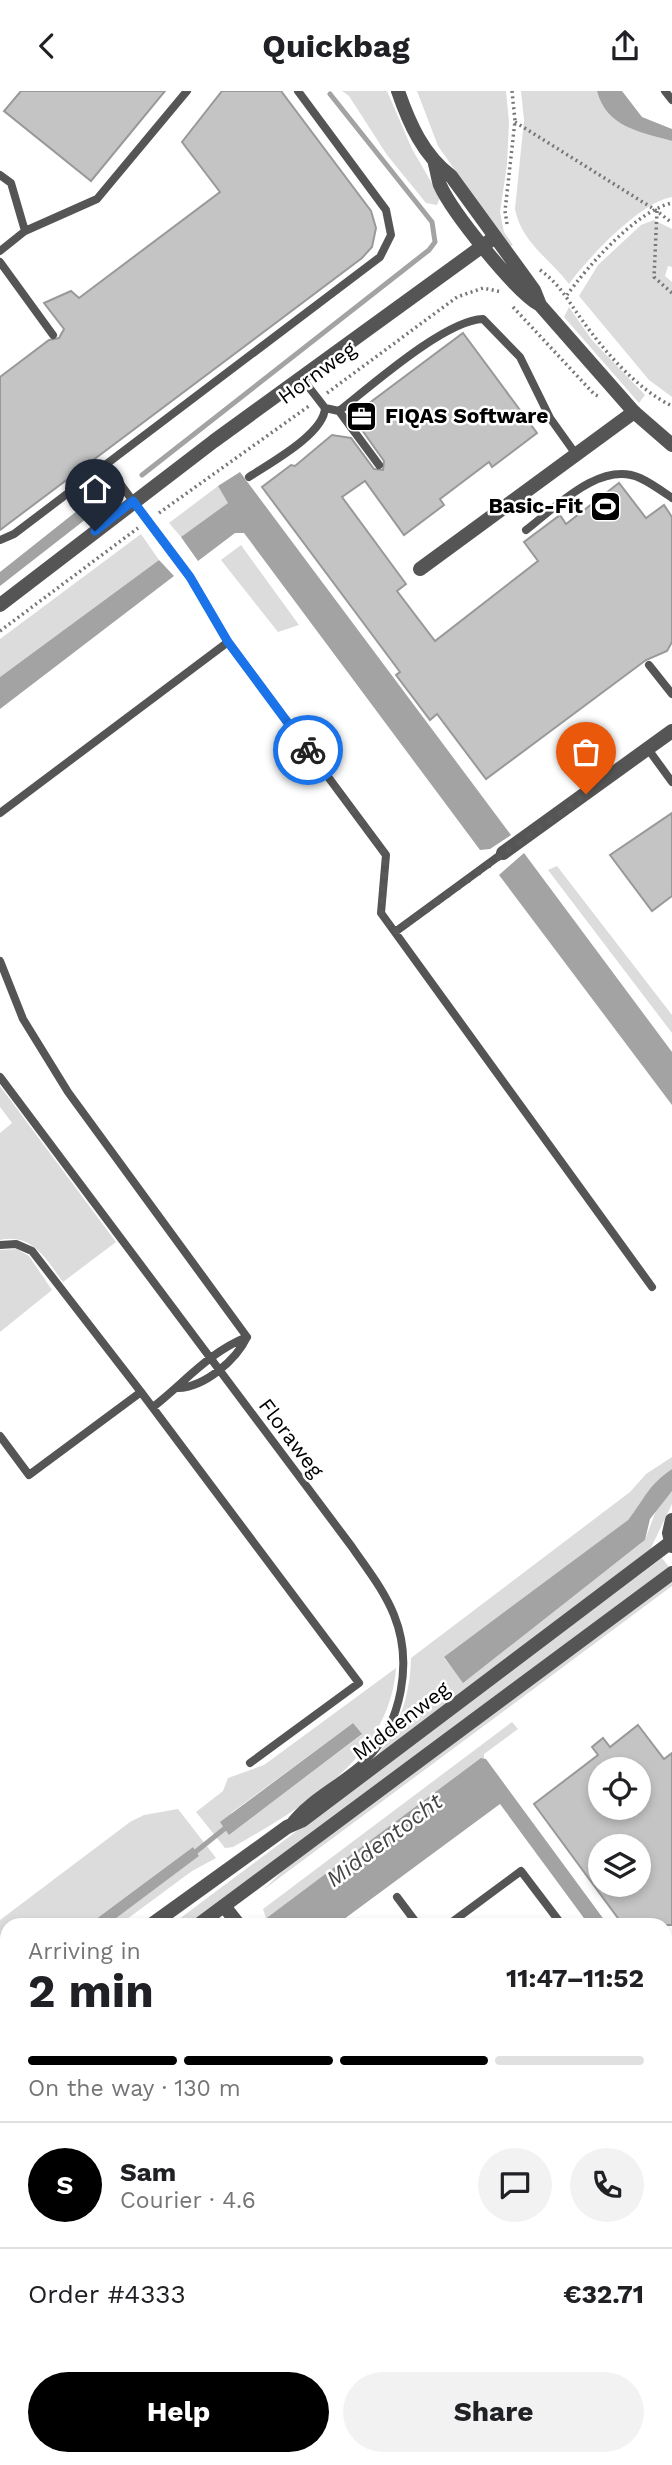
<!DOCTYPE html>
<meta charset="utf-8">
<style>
body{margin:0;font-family:"Work Sans",sans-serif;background:#f2f2f2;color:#202124;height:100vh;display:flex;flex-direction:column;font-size:26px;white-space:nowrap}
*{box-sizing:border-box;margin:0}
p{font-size:23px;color:#757577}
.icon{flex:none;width:38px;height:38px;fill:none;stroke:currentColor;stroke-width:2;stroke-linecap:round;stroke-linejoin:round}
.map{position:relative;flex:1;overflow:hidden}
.sheet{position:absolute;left:0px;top:1827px;width:672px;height:548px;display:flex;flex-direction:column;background:#fff;border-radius:21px 21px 0 0;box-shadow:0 4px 10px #0003}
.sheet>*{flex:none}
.controls{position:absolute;left:588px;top:1666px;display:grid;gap:14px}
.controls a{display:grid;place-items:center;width:63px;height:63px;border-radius:50%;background:#fff;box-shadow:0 4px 10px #0003;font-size:35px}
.pin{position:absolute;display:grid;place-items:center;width:60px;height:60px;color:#fff;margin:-72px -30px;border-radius:50% 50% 50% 0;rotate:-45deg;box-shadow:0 0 7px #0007}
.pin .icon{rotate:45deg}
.courier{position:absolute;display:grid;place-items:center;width:70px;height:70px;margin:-35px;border:5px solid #1a73e8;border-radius:50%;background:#fff;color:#222;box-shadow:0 2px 9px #0007}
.overview em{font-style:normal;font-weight:700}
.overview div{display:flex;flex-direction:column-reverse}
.overview{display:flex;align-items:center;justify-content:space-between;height:119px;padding:0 28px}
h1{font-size:46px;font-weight:700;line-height:52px}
.bar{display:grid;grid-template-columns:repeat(4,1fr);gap:10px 7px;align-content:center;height:84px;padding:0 28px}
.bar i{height:9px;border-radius:5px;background:#e0e0e0}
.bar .on{background:#000}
.bar p{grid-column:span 4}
.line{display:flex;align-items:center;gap:18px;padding:0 28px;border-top:2px solid #e0e0e0}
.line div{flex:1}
.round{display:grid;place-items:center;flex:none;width:74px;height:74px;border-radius:37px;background:#f2f2f2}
.button{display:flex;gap:14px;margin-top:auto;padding:14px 28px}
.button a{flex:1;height:80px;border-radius:42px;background:#000;color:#fff;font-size:28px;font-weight:700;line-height:80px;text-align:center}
.button a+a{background:#f2f2f2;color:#202124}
header{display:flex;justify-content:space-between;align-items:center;height:91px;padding:0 28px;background:#fff;font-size:32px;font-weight:700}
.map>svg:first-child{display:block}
.green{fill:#dcdcdc;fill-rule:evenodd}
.water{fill:#a3a3a3}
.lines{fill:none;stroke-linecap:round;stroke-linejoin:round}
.stream{stroke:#a3a3a3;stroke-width:5}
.building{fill:#c4c4c4;stroke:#999;stroke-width:2;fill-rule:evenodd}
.path{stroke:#777;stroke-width:3.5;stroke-dasharray:2 3.5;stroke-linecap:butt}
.service{stroke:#555;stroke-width:8}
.minor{stroke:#555;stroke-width:14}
.tertiary{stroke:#555;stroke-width:14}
.done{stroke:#595959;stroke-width:7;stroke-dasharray:0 12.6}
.route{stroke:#1a73e8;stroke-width:9}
.labels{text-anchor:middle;stroke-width:5;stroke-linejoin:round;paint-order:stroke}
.street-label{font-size:21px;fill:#000;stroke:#fff}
.poi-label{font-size:21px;font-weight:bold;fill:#000;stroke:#fff;text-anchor:start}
.water-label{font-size:23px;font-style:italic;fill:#444;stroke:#fff}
</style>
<header><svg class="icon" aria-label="back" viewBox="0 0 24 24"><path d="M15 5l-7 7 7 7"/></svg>Quickbag<svg class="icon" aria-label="share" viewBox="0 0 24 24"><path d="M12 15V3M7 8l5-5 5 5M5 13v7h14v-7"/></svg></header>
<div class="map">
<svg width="672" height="2374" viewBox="0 0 672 2374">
<rect width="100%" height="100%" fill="#fff"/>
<path class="green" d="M342 0H387L412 58 440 106 437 114 426 112 387 64 349 5Z
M417 0H506L509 31 507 74 500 121 504 141 513 154 509 156 438 55Z
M521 0H597C606 36 640 41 672 50V106C640 111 587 168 569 193 550 168 521 151 515 118L524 29Z
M654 129 672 138V176L668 175 665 185 672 191V306L649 289 579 205 598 174 641 134Z
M569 216 592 249 645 304 639 312 564 226Z
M218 395 229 412 181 446 169 432Z
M141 443 159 469 0 586V548Z
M241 454 299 534 278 541 221 469Z
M557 775 672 924V942L548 779Z
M0 995 116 1151 63 1191C46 1168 32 1142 0 1149V1042L12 1032 0 1016Z
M17 1158 29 1165 52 1199 0 1241V1159Z
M672 1366V1378C648 1394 645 1407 628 1429L444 1567 463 1591 639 1454 645 1449 658 1414 672 1400V1413L650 1459 375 1667C399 1637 410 1606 411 1567L630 1401 646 1383Z
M662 1467 669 1476 190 1834H171Z
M672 1489V1495L263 1799 289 1774Z
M396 1577C390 1666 303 1716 233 1756L225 1757 196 1721 223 1700 228 1687 264 1674ZM353 1632 361 1644 229 1744 231 1722Z
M512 1631 518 1638 484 1663V1667L266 1827 263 1818Z
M178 1718 216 1767 192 1780 119 1834H107L199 1765 193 1756 88 1834H7V1894L0 1900V1829L130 1731 144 1724Z"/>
<path class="water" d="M597 0H622L642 26 672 38V50C640 41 606 36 597 0Z
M240 381 511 744 490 758 480 759 244 442H235L198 470 181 446 228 412 218 395Z
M87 412 95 421 0 495V481Z
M159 469 174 485 0 618V586Z
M524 762 672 961V1014L499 784Z
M672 1378V1400L650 1428 645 1449 463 1592 444 1566 628 1429C645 1407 648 1394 672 1378Z
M353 1632 362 1643 229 1744 220 1731Z
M481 1667 486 1668 608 1834H589L500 1713 336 1834H257Z
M193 1756 199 1765 107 1834H88Z"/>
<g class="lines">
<path class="stream" d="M142 384 429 159 435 151 432 131 330 3
M193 1763 229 1734"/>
</g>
<path class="building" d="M21 0H165L91 90 4 20Z
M222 0H281L371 120 376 137 372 156 362 167 0 439V286L49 249 59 247 64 238 44 212 71 200 79 207 220 101 182 51Z
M463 242 537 342 492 376 489 371 440 408 444 414 404 444 365 390 342 406 406 493 397 500 435 550 538 470 524 451 560 424 566 433 619 392 646 427 664 414 672 426V551L667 560 646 569 486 688 437 623 430 629 396 584 400 581 262 396 291 374 295 375 332 344 351 347 374 378 383 379 384 370 352 325Z
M672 722V805L652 820 610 764Z
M638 1634 664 1668 672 1662V1834H623L534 1713 598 1664 592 1656 603 1647 610 1656ZM600 1678H639V1717H600ZM600 1755H639V1794H600Z"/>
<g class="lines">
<path class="path" d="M515 31 657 120 672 132
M657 120 654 186 672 202
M507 133 505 120 515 30 512 0
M540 179C560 193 568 210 582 229 605 261 637 298 672 315
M567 204C588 175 636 120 672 112
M513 216 594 303 600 306
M327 302 457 206 483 197 502 201
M159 422 309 315
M0 540 138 437"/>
<path class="service" d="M665 0 672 9
M0 84 11 92 25 140
M0 160 25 140 97 108 187 0
M0 171 53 244
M301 286 325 317 339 320 379 374
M339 320C371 295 445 229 483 228L520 266 550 327 575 362
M106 374 190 486 228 551
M249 386C270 372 324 343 325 317
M526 439C555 417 600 369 640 387 651 392 662 400 672 407
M0 449 14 443 380 166 391 144 386 119 298 0
M649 574 672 603
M648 658 672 691
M0 722 228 551 386 764 381 822 652 1196
M395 841 503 762
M0 870 23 928 68 1001 247 1246
M0 986 352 1456C367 1478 384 1499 394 1524 413 1571 402 1632 366 1669 342 1692 308 1706 288 1734
M0 1154 16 1153 32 1160 141 1301
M178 1297C205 1296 236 1269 247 1246
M153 1316C184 1292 209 1261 247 1246
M0 1345 29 1384 141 1301 359 1592 250 1672
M397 1806 418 1834
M448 1834 521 1780 562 1834
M665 1971 672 1980
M427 2368 431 2374
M491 2368 496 2374
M619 2368 624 2374
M454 2374 469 2368"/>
<path class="minor" d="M420 478 634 321
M0 514 214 350 495 146
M503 762 672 640
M224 1815 239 1834
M100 2374 108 2368"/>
<path class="tertiary" d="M398 0C409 32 423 64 451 85L534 199 540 214 634 321 672 354
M435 73C437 80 438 88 440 94 452 121 515 200 540 214
M672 1429 669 1442 672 1455
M151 1834 287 1736 303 1729 671 1451
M198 1834 672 1482
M0 1946 7 1941
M0 1984 7 1978"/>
</g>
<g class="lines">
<path class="done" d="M308 659 386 764 381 822 395 841 586 703"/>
<path class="route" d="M95 440 133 410 190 486 228 551 308 659"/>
</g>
<defs>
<symbol id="office-square" viewBox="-11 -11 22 22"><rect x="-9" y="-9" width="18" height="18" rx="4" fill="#000" stroke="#fff"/><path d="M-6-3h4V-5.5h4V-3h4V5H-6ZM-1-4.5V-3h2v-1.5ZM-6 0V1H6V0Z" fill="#fff"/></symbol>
<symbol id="stadium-square" viewBox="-11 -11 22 22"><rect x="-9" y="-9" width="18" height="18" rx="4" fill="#000" stroke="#fff"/><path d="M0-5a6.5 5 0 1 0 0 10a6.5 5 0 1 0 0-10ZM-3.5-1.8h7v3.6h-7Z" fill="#fff"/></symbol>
</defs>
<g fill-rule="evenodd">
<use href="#office-square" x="344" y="308" width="35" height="35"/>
<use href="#stadium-square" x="588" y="398" width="35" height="35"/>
</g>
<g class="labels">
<g class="street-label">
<text transform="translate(317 282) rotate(-36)" y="7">Hornweg</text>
<text transform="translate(291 1347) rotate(53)" y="7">Floraweg</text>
<text transform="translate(401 1630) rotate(-37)" y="7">Middenweg</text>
</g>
<g class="poi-label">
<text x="385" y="332">FIQAS Software</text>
<text x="583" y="422" text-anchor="end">Basic-Fit</text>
</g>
<g class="water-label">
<text transform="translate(384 1749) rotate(-37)" y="8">Middentocht</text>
</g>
</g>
</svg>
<div class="controls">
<a><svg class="icon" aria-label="locate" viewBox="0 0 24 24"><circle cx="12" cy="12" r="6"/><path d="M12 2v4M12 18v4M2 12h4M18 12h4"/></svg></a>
<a><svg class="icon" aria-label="layers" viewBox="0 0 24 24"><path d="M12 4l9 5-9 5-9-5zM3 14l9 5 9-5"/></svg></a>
</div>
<div class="pin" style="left:586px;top:703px;background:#ea580c"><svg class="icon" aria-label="bag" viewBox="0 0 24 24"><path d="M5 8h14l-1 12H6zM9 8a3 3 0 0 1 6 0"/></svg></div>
<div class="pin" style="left:95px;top:440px;background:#1f2937"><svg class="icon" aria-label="home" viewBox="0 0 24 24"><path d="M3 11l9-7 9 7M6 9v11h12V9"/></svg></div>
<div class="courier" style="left:308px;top:659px"><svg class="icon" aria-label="bike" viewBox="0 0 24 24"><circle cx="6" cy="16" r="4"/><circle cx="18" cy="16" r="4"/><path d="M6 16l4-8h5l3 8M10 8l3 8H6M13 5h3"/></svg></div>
<section class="sheet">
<div class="overview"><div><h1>2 min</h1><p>Arriving in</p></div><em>11:47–11:52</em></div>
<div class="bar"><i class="on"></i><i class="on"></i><i class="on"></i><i></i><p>On the way · 130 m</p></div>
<div class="line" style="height:126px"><b class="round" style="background:#000;color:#fff">S</b><div><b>Sam</b><p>Courier · 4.6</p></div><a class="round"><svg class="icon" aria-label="chat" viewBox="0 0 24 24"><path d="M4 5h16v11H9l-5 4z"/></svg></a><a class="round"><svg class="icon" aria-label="phone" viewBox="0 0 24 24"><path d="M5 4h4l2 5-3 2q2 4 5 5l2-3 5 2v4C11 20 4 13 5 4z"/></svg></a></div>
<div class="line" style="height:91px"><div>Order #4333</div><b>€32.71</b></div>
<div class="button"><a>Help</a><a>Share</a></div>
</section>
</div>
